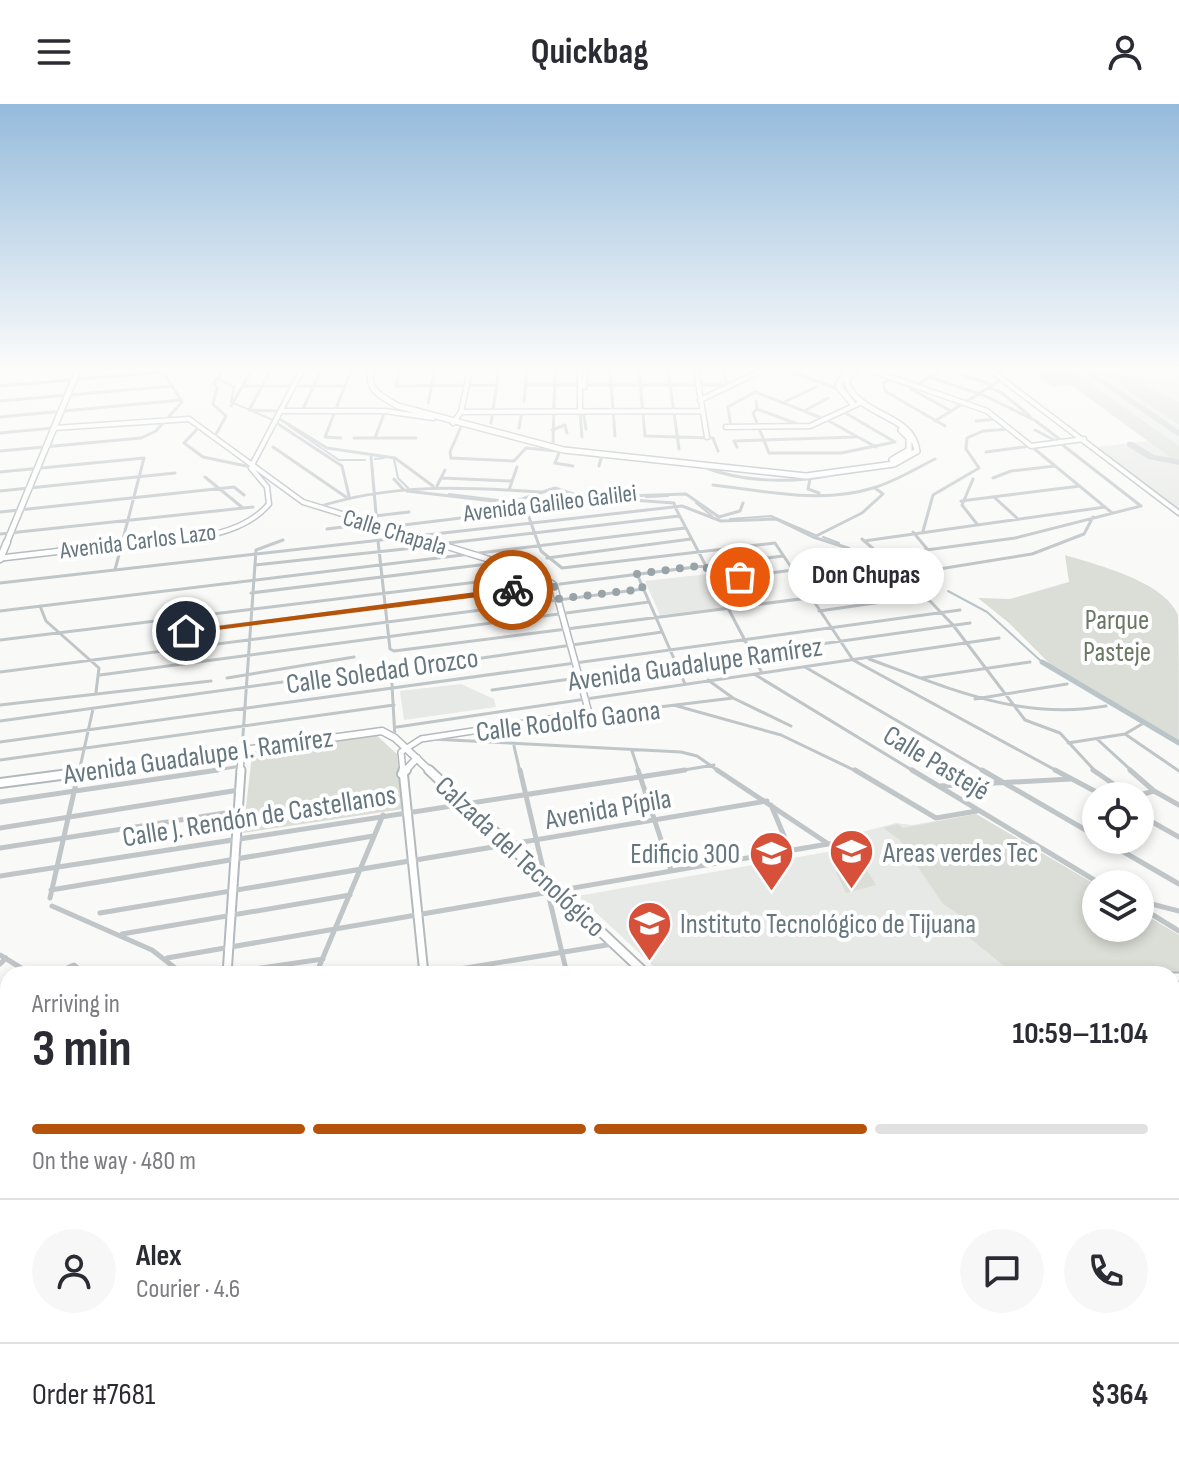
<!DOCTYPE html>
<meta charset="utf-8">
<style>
body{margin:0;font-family:"Sofia Sans Condensed",sans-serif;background:#f7f7f7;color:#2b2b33;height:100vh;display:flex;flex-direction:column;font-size:30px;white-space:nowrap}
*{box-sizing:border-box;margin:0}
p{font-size:26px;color:#7c7c81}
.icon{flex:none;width:44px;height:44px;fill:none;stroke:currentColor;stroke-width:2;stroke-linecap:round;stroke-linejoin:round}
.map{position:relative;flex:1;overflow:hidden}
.drawer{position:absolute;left:0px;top:862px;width:1180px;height:498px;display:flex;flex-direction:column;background:#fff;border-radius:24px 24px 0 0;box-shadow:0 4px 12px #0003}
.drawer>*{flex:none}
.tools{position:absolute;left:1082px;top:678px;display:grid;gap:16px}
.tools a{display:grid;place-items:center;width:72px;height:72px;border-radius:50%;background:#fff;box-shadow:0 4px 12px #0003;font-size:40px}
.pin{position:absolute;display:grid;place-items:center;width:68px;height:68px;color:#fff;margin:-34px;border:4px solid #fff;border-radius:50%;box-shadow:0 2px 8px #0007}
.courier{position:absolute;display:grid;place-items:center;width:80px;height:80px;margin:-40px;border:6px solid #b45309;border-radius:50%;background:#fff;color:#222;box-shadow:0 2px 10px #0007}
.bubble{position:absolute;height:56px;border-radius:28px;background:#fff;box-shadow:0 4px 12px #0003;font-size:26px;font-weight:700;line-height:56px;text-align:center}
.summary em{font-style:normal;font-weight:700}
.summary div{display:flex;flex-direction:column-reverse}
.summary{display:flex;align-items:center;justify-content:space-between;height:136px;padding:0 32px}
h1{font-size:52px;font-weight:700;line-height:60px}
.bar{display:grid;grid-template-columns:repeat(4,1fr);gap:12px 8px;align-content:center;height:96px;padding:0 32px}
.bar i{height:10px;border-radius:6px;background:#e1e1e2}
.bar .current{background:#b45309}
.bar p{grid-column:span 4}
.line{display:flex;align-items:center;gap:20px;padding:0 32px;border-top:2px solid #e1e1e2}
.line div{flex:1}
.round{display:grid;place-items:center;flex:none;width:84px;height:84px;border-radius:42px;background:#f7f7f7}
header{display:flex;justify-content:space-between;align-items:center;height:104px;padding:0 32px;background:#fff;font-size:36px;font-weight:700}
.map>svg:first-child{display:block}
.built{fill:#e7e9e7}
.green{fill:#daded6}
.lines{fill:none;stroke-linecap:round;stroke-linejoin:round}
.stream{stroke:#b9c5c8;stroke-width:2}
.canal{stroke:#b9c5c8;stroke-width:5}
.taxiway{fill:#ccd0d2;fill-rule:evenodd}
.secondary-far3-casing{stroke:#b3b9bd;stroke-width:7}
.secondary-far2-casing{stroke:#b3b9bd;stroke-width:8}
.secondary-far1-casing{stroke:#b3b9bd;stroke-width:11}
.secondary-casing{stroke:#b3b9bd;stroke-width:13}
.primary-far3-casing{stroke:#b2b8bb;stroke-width:8}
.primary-far2-casing{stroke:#b2b8bb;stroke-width:9}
.primary-far1-casing{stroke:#b2b8bb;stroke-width:12}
.primary-casing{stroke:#b2b8bb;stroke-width:14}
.street-far2{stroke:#c0c5c8;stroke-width:3}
.street-far1{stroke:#c0c5c8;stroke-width:5}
.street{stroke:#c0c5c8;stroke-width:6}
.secondary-far3{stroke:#fff;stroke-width:4}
.secondary-far2{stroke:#fff;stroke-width:5}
.secondary-far1{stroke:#fff;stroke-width:7}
.secondary{stroke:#fff;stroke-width:9}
.primary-far3{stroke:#fff;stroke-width:5}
.primary-far2{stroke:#fff;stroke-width:6}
.primary-far1{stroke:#fff;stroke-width:8}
.primary{stroke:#fff;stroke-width:10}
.route{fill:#b45309}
.done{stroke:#99a4a9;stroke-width:8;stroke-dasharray:0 14.4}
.labels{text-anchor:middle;stroke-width:8;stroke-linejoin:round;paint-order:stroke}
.far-street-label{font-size:24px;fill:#66777f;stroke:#fff}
.park-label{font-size:28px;fill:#6a7865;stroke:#fff}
.street-label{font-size:28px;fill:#66777f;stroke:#fff}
.poi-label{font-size:28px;fill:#66777f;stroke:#fff;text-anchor:start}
</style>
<header><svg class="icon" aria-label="menu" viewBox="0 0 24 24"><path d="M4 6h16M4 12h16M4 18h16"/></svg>Quickbag<svg class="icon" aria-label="person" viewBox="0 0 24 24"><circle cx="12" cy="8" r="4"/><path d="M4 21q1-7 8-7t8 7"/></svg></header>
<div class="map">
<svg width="1179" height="1359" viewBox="0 0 1179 1359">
<rect width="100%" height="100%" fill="#f9f9f7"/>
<path class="built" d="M1029 266H1179V406L1097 343 1148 337 1071 281 1052 283Z
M708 470 726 503 660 511 645 477Z
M461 580 494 595 496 603 404 616 400 587Z
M976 710 1096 781V824H1140V808L1179 831V868L1029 864 1021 870H662L578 792 855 743 858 729 896 719 912 721Z"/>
<path class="green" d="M1029 266H1071L1179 342V354L1170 353 1071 281 1052 283Z
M1098 266H1109L1179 298V321Z
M1065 451C1097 461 1164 477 1178 511 1179 526 1179 613 1179 636L1054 564 1009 519 978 494 1010 495 1069 478Z
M374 629 397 650 403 705 243 729 252 651 258 647Z
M976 710 1096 781V824H1140V808L1179 831V869L1042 862 1014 870 961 827 973 820 943 800 899 735 883 724 898 720 903 724Z
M865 763 876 781 846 789 836 768Z
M424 1352H516L519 1359H415Z
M639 1352H733L725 1359H632Z"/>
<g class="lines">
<path class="stream" d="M205 266 215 274
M219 275 234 283 231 298 273 316
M289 322 339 356H365
M375 355 384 354
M394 355 398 374 408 384
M449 390 498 396
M576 392 594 394
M646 393 668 392
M696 399 712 412
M730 415 771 412 815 431
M823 433 839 439
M948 487 987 508 1042 558"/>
<path class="canal" d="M1042 558 1179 639"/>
<path class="taxiway" d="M1081 266H1091L1179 326V333Z
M1127 338H1133L1154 351 1179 355V361L1148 355 1127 342Z"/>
<defs>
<path id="secondary-far3" d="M580 266V307
M696 266 707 333
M870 266 987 307 1031 342 1084 335
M990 266 1179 409
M584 283 585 266
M700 296 763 266
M282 307H385L433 314
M461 308 702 307
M453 319 461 308 470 266
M726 323 810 322 860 299
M54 324 189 315 303 398 439 440
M252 361 302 266
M122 440C170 435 236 439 269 400L267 383 251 364"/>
<path id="secondary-far2" d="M1 454 140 438
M240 668 242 645
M403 668 401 648 421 635 589 609 554 481 536 470 433 438"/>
<path id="secondary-far1" d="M403 666 424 870
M227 870 241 666
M1034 870H1096
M1172 873H1179"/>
<path id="secondary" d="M117 1352 118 1359
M874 1352 876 1359
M580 1359 586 1352"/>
<path id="primary-far3" d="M371 266C366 287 383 293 398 302L564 346 806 372 894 360 917 347C912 308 857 314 846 276L856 266
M847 266 838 282 852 299
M892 356 909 346V334L901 326
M6 440 78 266"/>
<path id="primary-far2" d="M0 455 7 438
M84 668 382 627 395 634 431 668
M404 668 417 654"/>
<path id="primary-far1" d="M429 666 646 870
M402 670 406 666
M0 679 99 666"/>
<path id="primary" d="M1160 1352 1167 1359"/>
</defs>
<use href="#secondary-far3" class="secondary-far3-casing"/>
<use href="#secondary-far2" class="secondary-far2-casing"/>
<use href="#secondary-far1" class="secondary-far1-casing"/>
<use href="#secondary" class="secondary-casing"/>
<use href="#primary-far3" class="primary-far3-casing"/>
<use href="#primary-far2" class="primary-far2-casing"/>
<use href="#primary-far1" class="primary-far1-casing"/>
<use href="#primary" class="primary-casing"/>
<path class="street-far2" d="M271 266 249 306 280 307
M401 266 396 282 496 281
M610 266 615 332
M639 266 645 332 713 334 718 347
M668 266 679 345
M724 266 727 281
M785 266 839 285
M940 266 911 285 951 307
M949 266 992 281
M9 267 21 266
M929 273 983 291 1038 318
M892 274 883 279 885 287 945 322
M525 281H731
M0 282 163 268
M243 282H344
M988 283 1002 289 1030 312
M0 297 172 282
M524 297 527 266
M756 297 757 305 753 309 769 349H841L895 338 842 307
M428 299 435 266
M782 299 816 283
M231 302 252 266
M757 305 803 322
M302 307 321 266
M583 307 586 325
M804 307 828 294
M580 308 582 333
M0 313 181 296
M278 314 327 344 395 354 433 382
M935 317 1004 274 995 266
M976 317 997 315
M275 318 342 362 349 392
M463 318 450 348 451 354 514 357 526 344 578 349
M1037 318 1062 337
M491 319 499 266
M200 322 184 339 203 353 251 363
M731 323 728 303 755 288 827 316 876 343
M519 324 522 307
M552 326 565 321 567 329
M1035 326 1060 339 1141 402
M0 329 53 324
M215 332 226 312 213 300 217 284 214 279 223 266
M341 334 325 333 351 266
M354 334H416
M375 334 385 307
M553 339 555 266
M273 343 346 393
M737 343 734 337 856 333
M0 347 141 334 156 327 182 298 162 266
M986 348 1031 342 1111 408
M559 349 555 359 573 362
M371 352 377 421
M599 362 602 351
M701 362C740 378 791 380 832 371
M0 368 144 354 115 466
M205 373 243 404
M442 374 512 377
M993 374 1011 367 1055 362
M394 375 403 385
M810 375 808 385 819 389
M973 375 962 401 977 420
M713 381C765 387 822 400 873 384 894 378 915 365 935 355
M437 382 445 366
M509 386 517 363
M0 387 175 369
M407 387 510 399 555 384 576 391
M595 393 686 390 719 413 740 407 743 399
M994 393 1018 415
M961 397 1080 382
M318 403C392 379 465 383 541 388
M675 403 761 567
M526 405 541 447 562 464 775 439 853 556 1059 668
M0 408 234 383 244 391
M349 415 409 408
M379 424 618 395 674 399 675 403
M327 425 367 420
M923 427 933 391 979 364 966 345 967 334 983 327 1009 325
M913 428 928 446
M0 430 253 403
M816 432 862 409 883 390 875 384
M862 435 891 460 908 468
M378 437 390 545 394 547 886 484
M864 437 1105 403
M882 452 1015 434 1141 402
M547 454 691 435
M255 461 423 443 441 445 448 439 679 412
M637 470 685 580
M714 476 833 461
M800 478 861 470
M0 479 682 402 721 417 776 415 813 433 848 444 896 472 1032 450 1084 430 1093 413
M560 480 783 452
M251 489 496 459
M40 502 46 517 99 564 96 588
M0 507 685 424
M819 507 917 493 930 497 953 521 1025 616 1060 629 1096 668
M186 527 553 481
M0 536 534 471
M475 555 662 528
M869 555C948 584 1020 617 1106 602
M805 563 985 668
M0 568 643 485
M754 570 915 668
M100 571 649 498
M227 574 354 553
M921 574 1030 558
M708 576 733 594 791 622
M492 586 970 519
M975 595 1067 580
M0 601 211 577
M677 602 781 631 858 668
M585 612 733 594
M0 617 391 563 395 634
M397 623 999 534
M1125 630 1179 667
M431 635 681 648 697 652 720 668
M1097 635 1133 668
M0 638 960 506
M1068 639 1125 630 1142 620
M514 642 520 668
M242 645 256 446 283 436
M632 647 639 668
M0 656 394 601
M79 668 93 605
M204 668 241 662
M672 668 714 661"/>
<path class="street-far1" d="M520 666 545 773
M638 666 671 766
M717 666 827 739
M855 666 936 714 977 707
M912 666 1101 780
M982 666 1096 732
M1055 666 1104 692
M1093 666 1131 692
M1130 666 1154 687 1179 701
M940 682 1071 675
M1136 692 1154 687
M0 698 218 666
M771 701 790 746
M1140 711 1179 733
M0 724 239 686
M1103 736 1179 780
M0 744 238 707
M0 772 685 666
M51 786 373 732
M548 789 567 870
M50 794 79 666
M1140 797 1179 807
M52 802 152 846 183 870
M1140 803 1179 827
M100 809 767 697
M122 830 350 791
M0 851 31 870
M167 854 828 740 859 738
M0 860 6 854
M227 869 323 855
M53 870 74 861 85 870
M316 870 383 711
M429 870 613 840
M0 896 8 903
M0 960 6 967
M1172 962 1178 967"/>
<path class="street" d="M4 965 8 969
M1176 965 1179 967
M1172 1031 1179 1029
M0 1084 8 1078
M1172 1137 1179 1135
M1172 1179 1179 1191
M0 1248 8 1244
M1172 1255 1179 1253
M0 1285 8 1280
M0 1319 9 1359
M67 1352 69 1359
M226 1352 227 1359
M1072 1352 1075 1359
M614 1359 619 1352
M741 1359 751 1352"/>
<use href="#secondary-far3" class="secondary-far3"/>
<use href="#secondary-far2" class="secondary-far2"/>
<use href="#secondary-far1" class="secondary-far1"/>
<use href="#secondary" class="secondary"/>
<use href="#primary-far3" class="primary-far3"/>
<use href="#primary-far2" class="primary-far2"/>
<use href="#primary-far1" class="primary-far1"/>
<use href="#primary" class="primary"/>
</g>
<linearGradient id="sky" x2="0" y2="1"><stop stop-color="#95bbdb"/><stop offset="0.58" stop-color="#fcfcfb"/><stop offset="1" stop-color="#fcfcfb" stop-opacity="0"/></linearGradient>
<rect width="1179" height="457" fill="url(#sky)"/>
<path class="route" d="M513 483 517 488 186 530 181 527Z"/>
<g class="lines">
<path class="done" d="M513 486 554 481 557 495 643 485 637 470 705 461 714 476 740 473"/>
</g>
<defs>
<symbol id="university-pin" viewBox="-11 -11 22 30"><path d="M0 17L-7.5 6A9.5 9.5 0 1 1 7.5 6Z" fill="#d6503a" stroke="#fff"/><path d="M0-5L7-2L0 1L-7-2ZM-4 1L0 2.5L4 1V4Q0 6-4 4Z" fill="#fff"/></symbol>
</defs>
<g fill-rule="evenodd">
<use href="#university-pin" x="826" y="722" width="51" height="69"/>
<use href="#university-pin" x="746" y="724" width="51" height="69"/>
<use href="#university-pin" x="624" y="794" width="51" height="69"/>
</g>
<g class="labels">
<g class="far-street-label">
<text transform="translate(550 399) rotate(-7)" y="8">Avenida Galileo Galilei</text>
<text transform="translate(395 428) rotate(17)" y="8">Calle Chapala</text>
<text transform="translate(138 437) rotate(-7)" y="8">Avenida Carlos Lazo</text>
</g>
<g class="park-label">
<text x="1117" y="525">Parque<tspan x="1117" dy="32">Pasteje</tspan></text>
</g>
<g class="street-label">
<text transform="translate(695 559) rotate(-8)" y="10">Avenida Guadalupe Ramírez</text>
<text transform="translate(382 566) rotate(-8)" y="10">Calle Soledad Orozco</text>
<text transform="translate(568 616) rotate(-7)" y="10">Calle Rodolfo Gaona</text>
<text transform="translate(198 651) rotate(-8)" y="10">Avenida Guadalupe I. Ramírez</text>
<text transform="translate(937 658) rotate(31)" y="10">Calle Pastejé</text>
<text transform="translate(608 704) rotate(-10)" y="10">Avenida Pípila</text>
<text transform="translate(259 711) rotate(-9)" y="10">Calle J. Rendón de Castellanos</text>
<text transform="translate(521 752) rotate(43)" y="10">Calzada del Tecnológico</text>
</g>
<g class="poi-label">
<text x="883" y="758">Areas verdes Tec</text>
<text x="740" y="759" text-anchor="end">Edificio 300</text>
<text x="680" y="829">Instituto Tecnológico de Tijuana</text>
</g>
</g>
</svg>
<div class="tools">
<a><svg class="icon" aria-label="locate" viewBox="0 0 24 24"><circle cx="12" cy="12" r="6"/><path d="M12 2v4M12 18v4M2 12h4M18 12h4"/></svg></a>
<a><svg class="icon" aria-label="layers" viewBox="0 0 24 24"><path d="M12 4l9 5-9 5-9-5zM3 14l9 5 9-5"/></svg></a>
</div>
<div class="pin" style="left:740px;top:473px;background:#ea580c"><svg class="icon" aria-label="bag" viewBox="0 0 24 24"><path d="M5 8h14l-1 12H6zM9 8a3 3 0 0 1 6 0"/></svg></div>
<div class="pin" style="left:186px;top:527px;background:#1f2937"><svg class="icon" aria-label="home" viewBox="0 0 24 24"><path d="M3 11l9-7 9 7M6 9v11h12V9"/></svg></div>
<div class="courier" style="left:513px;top:486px"><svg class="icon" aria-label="bike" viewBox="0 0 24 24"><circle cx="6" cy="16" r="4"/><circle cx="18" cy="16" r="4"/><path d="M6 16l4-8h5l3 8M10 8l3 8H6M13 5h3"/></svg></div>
<div class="bubble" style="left:788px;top:444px;width:156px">Don Chupas</div>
<section class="drawer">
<div class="summary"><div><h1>3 min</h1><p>Arriving in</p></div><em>10:59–11:04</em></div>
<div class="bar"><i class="current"></i><i class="current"></i><i class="current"></i><i></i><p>On the way · 480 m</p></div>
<div class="line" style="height:144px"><a class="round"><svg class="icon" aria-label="person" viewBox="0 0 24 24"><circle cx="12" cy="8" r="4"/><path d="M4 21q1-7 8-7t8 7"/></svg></a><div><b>Alex</b><p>Courier · 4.6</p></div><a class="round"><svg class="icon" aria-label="chat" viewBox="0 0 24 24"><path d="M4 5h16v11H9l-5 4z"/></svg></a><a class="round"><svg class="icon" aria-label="phone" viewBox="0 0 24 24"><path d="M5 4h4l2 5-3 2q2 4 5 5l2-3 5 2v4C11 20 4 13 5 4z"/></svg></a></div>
<div class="line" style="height:104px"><div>Order #7681</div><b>$364</b></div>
</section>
</div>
